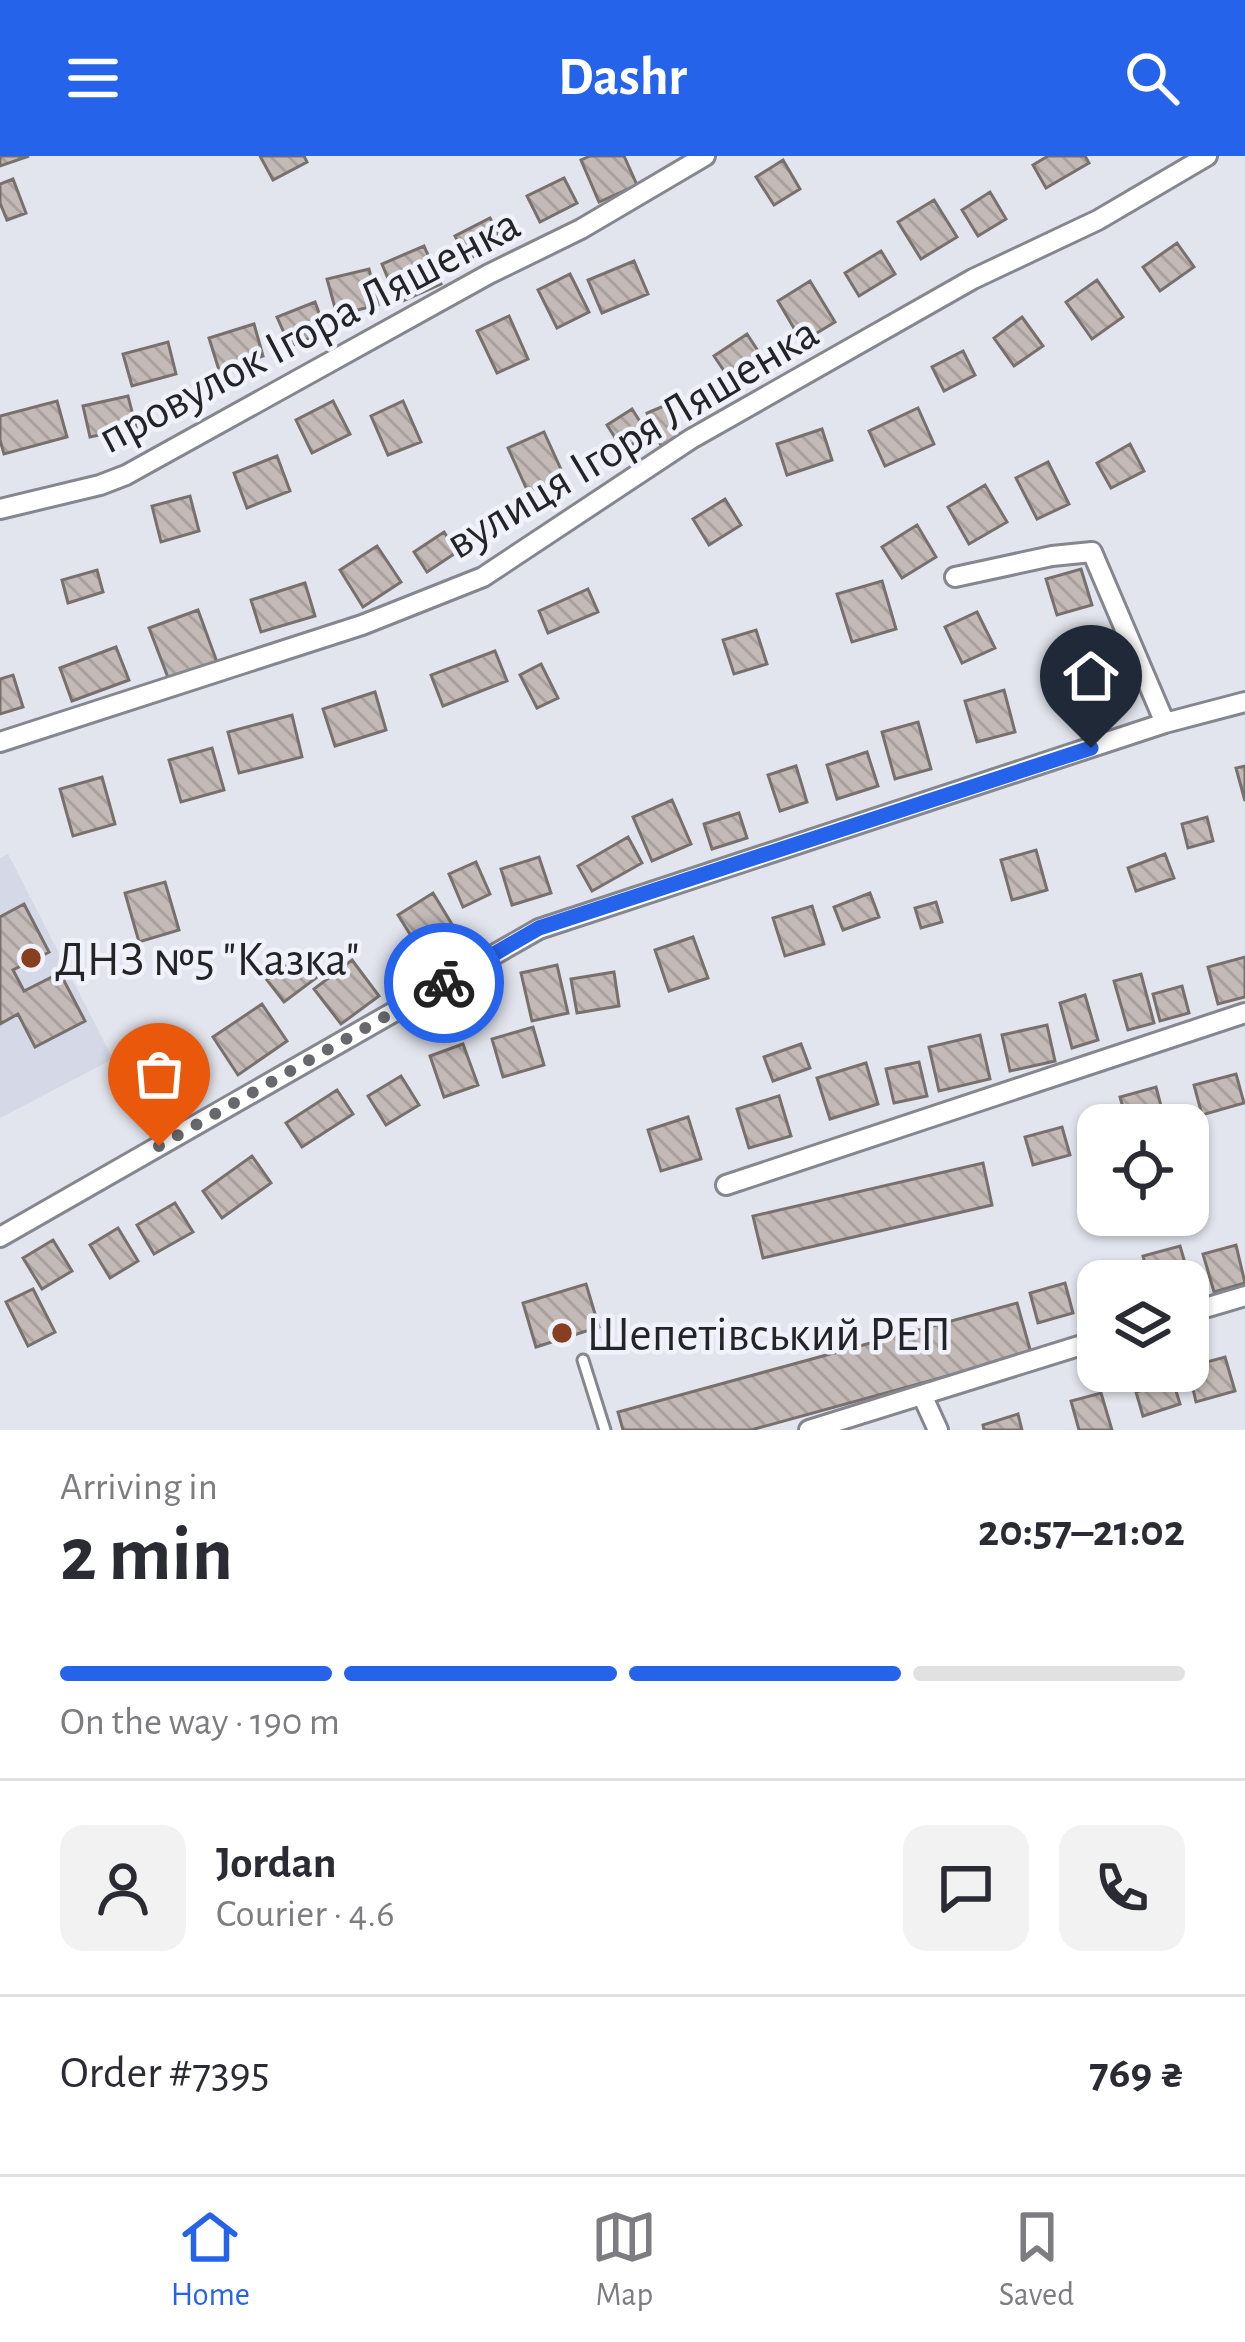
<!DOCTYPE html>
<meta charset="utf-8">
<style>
body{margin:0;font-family:"Alegreya Sans",sans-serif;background:#f2f2f3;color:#2b2b33;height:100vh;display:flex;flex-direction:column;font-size:45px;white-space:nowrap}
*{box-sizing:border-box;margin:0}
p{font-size:39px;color:#7c7c81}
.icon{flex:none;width:66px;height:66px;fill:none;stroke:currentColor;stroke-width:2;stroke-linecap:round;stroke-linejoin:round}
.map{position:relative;height:1274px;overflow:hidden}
.side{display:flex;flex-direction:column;background:#fff;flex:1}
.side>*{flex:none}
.buttons{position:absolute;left:1077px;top:948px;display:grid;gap:24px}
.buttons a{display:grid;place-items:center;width:132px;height:132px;border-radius:24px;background:#fff;box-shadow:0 3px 9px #0004;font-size:60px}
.pin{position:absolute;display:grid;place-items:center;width:102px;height:102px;color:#fff;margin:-123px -51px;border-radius:50% 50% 50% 0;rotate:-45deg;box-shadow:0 0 12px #0007}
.pin .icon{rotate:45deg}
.courier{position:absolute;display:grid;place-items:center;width:120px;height:120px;margin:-60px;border:9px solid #2563eb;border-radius:50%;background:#fff;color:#222;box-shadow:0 3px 15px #0007}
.overview em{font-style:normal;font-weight:700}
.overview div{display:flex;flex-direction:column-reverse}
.overview{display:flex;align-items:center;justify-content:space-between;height:204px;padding:0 60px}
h1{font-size:78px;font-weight:700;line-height:90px}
.bar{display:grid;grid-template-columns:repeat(4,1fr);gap:18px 12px;align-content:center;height:144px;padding:0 60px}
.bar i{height:15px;border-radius:9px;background:#e1e1e2}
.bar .selected{background:#2563eb}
.bar p{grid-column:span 4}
.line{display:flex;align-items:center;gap:30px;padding:0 60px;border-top:3px solid #e1e1e2}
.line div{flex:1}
.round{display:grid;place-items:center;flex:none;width:126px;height:126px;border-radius:24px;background:#f2f2f3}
header{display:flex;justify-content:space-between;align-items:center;height:156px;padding:0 60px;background:#2563eb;color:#fff;font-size:54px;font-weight:700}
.tab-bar{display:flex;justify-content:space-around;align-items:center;height:168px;border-top:3px solid #e1e1e2;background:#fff;font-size:33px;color:#7c7c81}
.tab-bar a{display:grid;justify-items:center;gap:6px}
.tab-bar .selected{color:#2563eb}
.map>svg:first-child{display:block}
.built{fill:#d4d8e7}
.building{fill:url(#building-back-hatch);stroke:#78706d;stroke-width:3}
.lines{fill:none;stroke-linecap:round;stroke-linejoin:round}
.lane-casing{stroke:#85868e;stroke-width:15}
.street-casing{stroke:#85868e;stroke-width:24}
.lane{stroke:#fff;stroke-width:9}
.street{stroke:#fff;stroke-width:18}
.done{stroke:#66686d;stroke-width:12;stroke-dasharray:0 21.6}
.route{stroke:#2563eb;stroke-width:15}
.poi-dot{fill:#873f20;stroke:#f0f2fb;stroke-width:4.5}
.labels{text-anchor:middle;stroke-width:9;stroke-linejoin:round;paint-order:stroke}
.street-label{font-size:48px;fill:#232427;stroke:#f0f2fb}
.poi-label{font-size:48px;fill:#232427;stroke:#f0f2fb;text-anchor:start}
</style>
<header><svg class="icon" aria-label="menu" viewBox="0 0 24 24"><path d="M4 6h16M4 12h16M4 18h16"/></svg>Dashr<svg class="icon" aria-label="search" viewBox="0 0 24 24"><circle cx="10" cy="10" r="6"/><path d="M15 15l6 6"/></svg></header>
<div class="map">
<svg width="1245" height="1274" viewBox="0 0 1245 1274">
<defs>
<pattern id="building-back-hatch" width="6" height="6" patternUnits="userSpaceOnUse" patternTransform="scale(3)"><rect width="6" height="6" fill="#c3bab7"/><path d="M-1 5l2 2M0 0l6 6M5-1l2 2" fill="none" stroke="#a7a09d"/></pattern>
</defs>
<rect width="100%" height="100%" fill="#e3e5ee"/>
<path class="built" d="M8 698 113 903 0 962V702Z"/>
<path class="building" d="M0 0H29L0 10Z
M260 0H304L307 6 273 24Z
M590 0H624L637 29 599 46 581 4Z
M1048 0H1085L1089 7 1046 32 1033 9Z
M783 4 800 33 774 49 756 21Z
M564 22 577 47 540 66 527 40Z
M13 23 26 57 7 64 0 47V28Z
M990 36 1006 63 978 80 962 54Z
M934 44 957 81 921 103 898 66Z
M490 62 503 86 467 104 455 80Z
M1177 87 1194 111 1160 135 1143 111Z
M424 90 441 128 398 147 382 108Z
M881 95 895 118 859 140 845 117Z
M634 105 648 138 602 157 588 124Z
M369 113 378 149 337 159 327 123Z
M570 118 589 156 557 172 538 134Z
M1097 124 1123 161 1092 183 1066 146Z
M810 125 835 166 802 186 778 145Z
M315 146 326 176 290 190 277 161Z
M509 160 528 203 497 217 477 175Z
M1022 161 1043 190 1014 210 994 182Z
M254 168 263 200 219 214 209 182Z
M747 178 766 207 733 228 714 200Z
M168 186 176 218 132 230 123 198Z
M963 195 975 219 944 235 932 211Z
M128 240 136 271 90 281 83 250Z
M57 245 67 281 4 298 0 284V260Z
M333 245 350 278 312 297 296 264Z
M403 245 421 286 388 299 371 260Z
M666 249 681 283 662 292 647 257Z
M918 252 934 288 885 310 869 275Z
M632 253 648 278 623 294 607 269Z
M822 273 832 304 787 319 777 288Z
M544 276 564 320 528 336 508 292Z
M1130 288 1144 315 1111 332 1097 307Z
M277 300 290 335 247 352 234 317Z
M1048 306 1069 348 1037 363 1016 322Z
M985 329 1007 366 969 388 948 351Z
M190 340 199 375 161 386 152 350Z
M725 343 741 369 709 389 693 363Z
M917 369 936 401 902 422 882 391Z
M444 376 457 396 427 416 414 396Z
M377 390 401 426 363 451 340 414Z
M1081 413 1092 449 1057 459 1046 423Z
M97 414 103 436 68 447 62 424Z
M882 425 896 473 852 486 837 438Z
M305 427 315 460 261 476 251 444Z
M588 433 598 456 548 477 539 455Z
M198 454 217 506 169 524 149 472Z
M977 456 995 492 962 507 945 471Z
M756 474 767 508 734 518 723 484Z
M116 491 129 524 72 545 60 512Z
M495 495 507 525 443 550 431 519Z
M541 508 558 542 537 552 520 519Z
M1102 511 1122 547 1085 568 1064 532Z
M13 519 23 551 0 558V523Z
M1004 534 1015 576 977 586 965 545Z
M375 536 386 574 335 590 323 553Z
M292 559 302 601 239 617 228 576Z
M918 566 931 613 895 623 882 576Z
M212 592 224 634 181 646 169 604Z
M867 596 878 630 837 643 827 609Z
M796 610 807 646 780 655 768 619Z
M1245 610V645L1236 612Z
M102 621 115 668 73 680 60 633Z
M672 644 691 688 652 705 633 661Z
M739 657 747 682 712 693 704 668Z
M1207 661 1213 685 1188 692 1182 668Z
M628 681 642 707 592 735 578 710Z
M1036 694 1047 734 1012 744 1001 704Z
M1165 698 1174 722 1136 735 1128 712Z
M539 701 551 737 512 749 501 713Z
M476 706 490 738 463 751 449 718Z
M165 726 179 774 139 786 125 737Z
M433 737 453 770 418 791 398 759Z
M870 737 879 761 843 774 834 751Z
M936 746 942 766 921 772 915 752Z
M24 748 49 796 13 814 24 835 60 817 85 865 35 891 18 858 0 868V761Z
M812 750 824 788 785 800 773 762Z
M693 781 708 822 669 835 655 794Z
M299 800 316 822 284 846 267 824Z
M1245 801V841L1218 848 1208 811Z
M352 804 379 840 341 868 314 833Z
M557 809 568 857 532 865 521 817Z
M614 816 619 850 577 857 571 823Z
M1141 818 1154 867 1128 874 1114 825Z
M1182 830 1189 857 1160 865 1153 838Z
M1085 839 1098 884 1072 892 1060 847Z
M262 848 287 885 238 919 213 881Z
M1047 869 1055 905 1010 915 1002 879Z
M533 871 544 909 503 921 492 883Z
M980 879 990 923 939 935 929 891Z
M463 888 478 929 444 941 430 900Z
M801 888 810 912 773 925 764 901Z
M188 898 204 930 152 956 136 925Z
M919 906 927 940 894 947 886 913Z
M866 907 878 948 830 963 817 922Z
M1236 918 1244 947 1202 959 1194 929Z
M401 920 419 949 386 969 368 940Z
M1156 931 1166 969H1128L1120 941Z
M337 934 353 958 302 991 286 967Z
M779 940 791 980 749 992 737 953Z
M688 961 701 1003 661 1015 648 974Z
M1062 971 1070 999 1033 1009 1025 981Z
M252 1000 271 1027 222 1062 203 1035Z
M983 1007 992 1049 763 1102 753 1060Z
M175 1047 193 1076 154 1098 137 1069Z
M118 1072 138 1105 110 1122 90 1089Z
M53 1084 72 1115 42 1133 23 1102Z
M1236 1089 1245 1127 1214 1136 1203 1098Z
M1180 1090 1195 1141 1188 1143V1125H1150L1143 1100Z
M1122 1110 1126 1125H1098V1157L1087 1120Z
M1065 1127 1073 1157 1038 1167 1030 1137Z
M586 1128 599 1171 536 1191 523 1147Z
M33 1133 55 1176 28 1190 6 1146Z
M1017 1147 1031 1197 751 1274H623L618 1256Z
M1225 1201 1235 1235 1196 1246 1188 1211Z
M1173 1225 1180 1248 1143 1260 1136 1236Z
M1101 1237 1112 1274H1079L1071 1245Z
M1018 1258 1022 1274H984L983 1269Z"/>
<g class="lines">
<defs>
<path id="lane" d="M583 1204 605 1274"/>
<path id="street" d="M0 353 100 329 126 319 489 118 581 73 705 0
M955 421 1052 400 1092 396 1165 567
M0 586 362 469 483 421 691 283 973 123 1098 64 1207 0
M726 1029 1245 857
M0 1081 539 773 1165 567 1245 546
M1188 1157 1245 1140
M922 1239 938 1274
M809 1274 1098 1184"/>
</defs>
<use href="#lane" class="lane-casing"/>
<use href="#street" class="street-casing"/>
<use href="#lane" class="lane"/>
<use href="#street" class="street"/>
</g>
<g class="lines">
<path class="done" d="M159 990 444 827"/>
<path class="route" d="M444 827 539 772 1091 592"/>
</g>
<g class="poi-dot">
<circle cx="31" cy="802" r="12"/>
<circle cx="562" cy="1177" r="12"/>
</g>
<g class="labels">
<g class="street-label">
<text transform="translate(308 173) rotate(-28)" y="17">провулок Ігора Ляшенка</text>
<text transform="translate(631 280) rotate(-31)" y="17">вулиця Ігоря Ляшенка</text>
</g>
<g class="poi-label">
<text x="55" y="819">ДНЗ №5 "Казка"</text>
<text x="586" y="1194">Шепетівський РЕП</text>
</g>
</g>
</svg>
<div class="buttons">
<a><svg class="icon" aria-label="locate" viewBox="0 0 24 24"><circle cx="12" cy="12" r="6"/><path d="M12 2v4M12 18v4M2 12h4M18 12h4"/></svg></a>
<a><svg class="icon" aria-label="layers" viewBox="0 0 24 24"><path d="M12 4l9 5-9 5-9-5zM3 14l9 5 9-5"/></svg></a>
</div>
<div class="pin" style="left:159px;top:990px;background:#ea580c"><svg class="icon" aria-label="bag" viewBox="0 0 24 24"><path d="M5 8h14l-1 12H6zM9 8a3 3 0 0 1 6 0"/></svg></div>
<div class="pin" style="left:1091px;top:592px;background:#1f2937"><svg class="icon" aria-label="home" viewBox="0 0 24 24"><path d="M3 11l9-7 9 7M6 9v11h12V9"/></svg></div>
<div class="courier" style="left:444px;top:827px"><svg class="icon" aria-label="bike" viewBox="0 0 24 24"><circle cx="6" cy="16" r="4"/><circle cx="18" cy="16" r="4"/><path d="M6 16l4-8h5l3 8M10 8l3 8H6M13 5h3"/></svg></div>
</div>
<section class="side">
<div class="overview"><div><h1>2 min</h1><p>Arriving in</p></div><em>20:57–21:02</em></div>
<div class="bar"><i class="selected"></i><i class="selected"></i><i class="selected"></i><i></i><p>On the way · 190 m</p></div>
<div class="line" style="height:216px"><a class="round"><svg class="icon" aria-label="person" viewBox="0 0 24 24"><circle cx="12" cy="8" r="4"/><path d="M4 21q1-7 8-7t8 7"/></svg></a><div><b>Jordan</b><p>Courier · 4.6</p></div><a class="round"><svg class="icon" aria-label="chat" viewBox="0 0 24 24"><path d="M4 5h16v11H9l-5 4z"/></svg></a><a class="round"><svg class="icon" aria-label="phone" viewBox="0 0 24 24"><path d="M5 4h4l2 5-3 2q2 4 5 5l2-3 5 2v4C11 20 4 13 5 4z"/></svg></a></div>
<div class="line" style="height:156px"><div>Order #7395</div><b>769 ₴</b></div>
</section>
<nav class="tab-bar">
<a class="selected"><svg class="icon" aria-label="home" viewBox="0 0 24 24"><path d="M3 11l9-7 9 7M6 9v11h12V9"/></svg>Home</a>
<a><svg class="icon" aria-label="map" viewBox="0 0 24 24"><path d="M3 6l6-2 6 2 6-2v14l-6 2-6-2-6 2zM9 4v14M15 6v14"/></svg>Map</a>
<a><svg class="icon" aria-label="saved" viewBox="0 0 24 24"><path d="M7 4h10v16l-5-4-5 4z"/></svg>Saved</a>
</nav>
